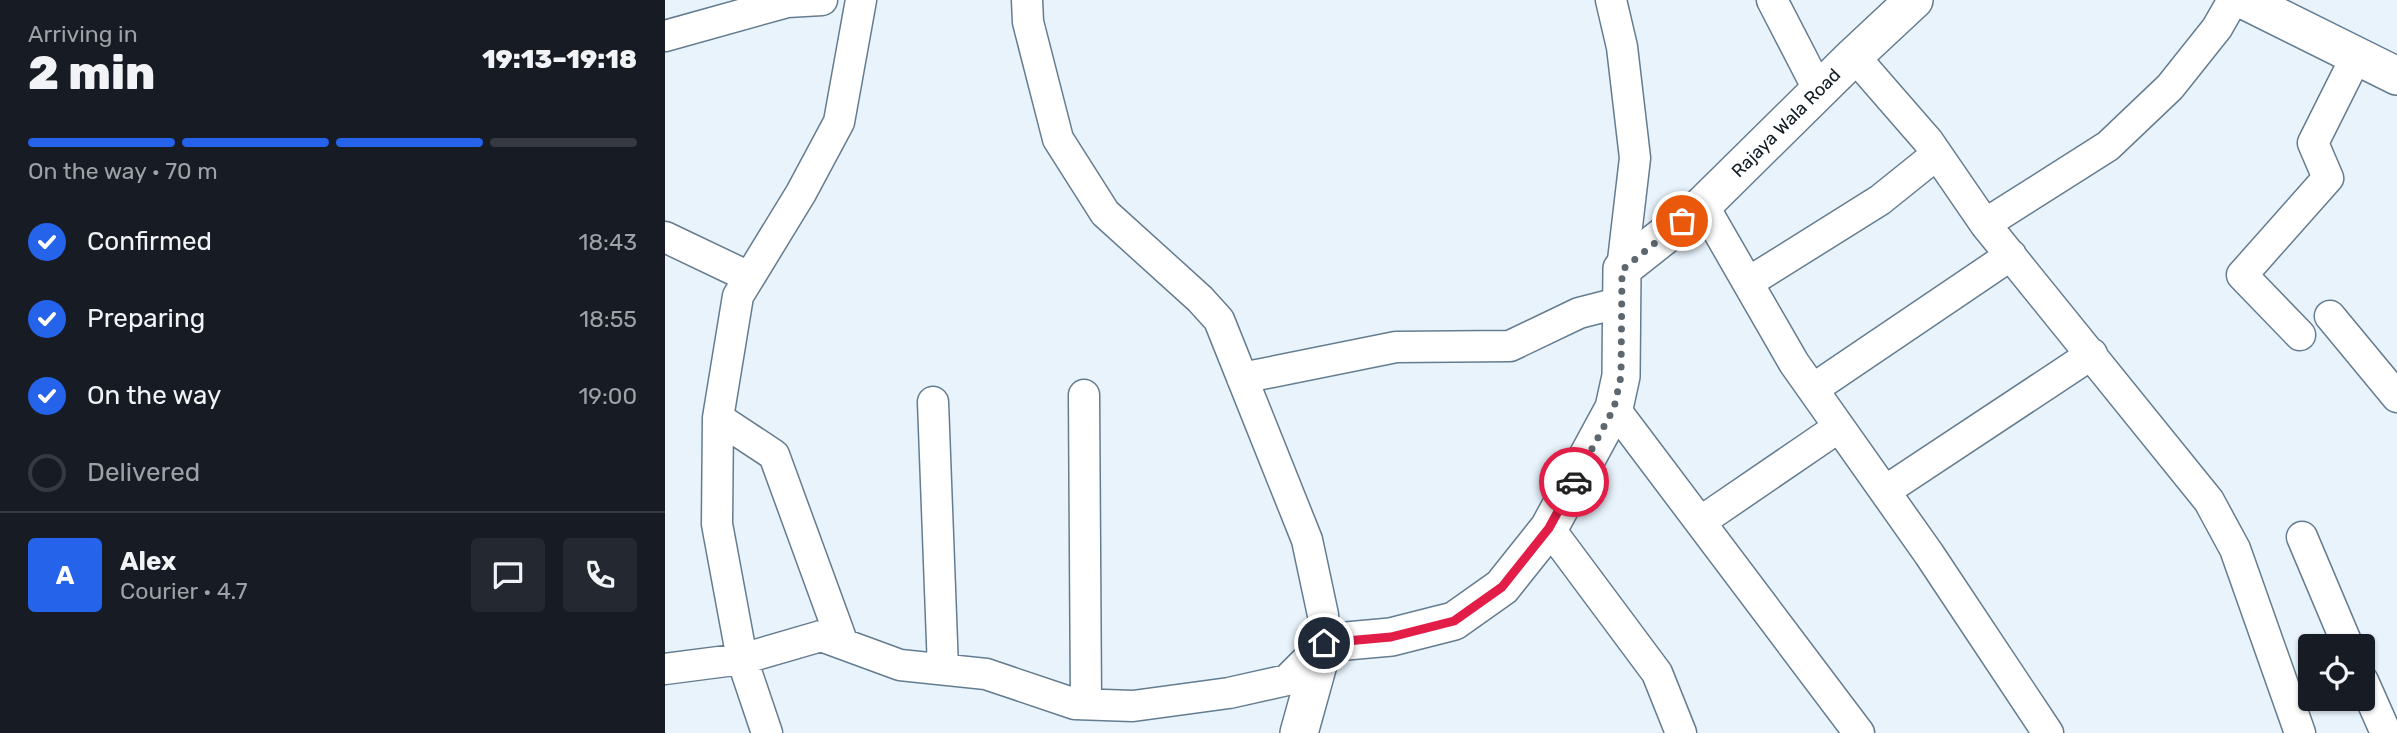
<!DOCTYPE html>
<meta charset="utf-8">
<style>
body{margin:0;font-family:Rubik,sans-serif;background:#242831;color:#f1f3f6;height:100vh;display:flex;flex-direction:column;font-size:26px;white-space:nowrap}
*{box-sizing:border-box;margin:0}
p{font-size:23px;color:#9ea1a6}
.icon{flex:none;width:38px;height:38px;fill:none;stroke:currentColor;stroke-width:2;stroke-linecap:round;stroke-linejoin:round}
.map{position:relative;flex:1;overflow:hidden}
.drawer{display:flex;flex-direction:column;background:#171b24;width:665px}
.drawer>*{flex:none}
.buttons{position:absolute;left:1633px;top:634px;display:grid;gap:14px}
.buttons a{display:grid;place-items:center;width:77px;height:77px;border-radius:7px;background:#171b24;box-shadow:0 2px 5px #0004;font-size:35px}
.pin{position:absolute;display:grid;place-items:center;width:60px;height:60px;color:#fff;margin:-30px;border:4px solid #fff;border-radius:50%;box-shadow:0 2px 7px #0007}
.courier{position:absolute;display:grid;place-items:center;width:70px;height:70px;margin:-35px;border:5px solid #e11d48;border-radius:50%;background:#fff;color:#222;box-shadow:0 2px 9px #0007}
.headline em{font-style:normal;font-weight:800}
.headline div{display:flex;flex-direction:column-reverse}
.headline{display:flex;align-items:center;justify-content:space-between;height:119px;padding:0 28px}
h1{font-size:46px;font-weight:800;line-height:52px}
.bar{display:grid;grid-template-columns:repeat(4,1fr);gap:10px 7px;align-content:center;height:84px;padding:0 28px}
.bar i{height:9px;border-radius:5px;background:#363941}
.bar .on{background:#2563eb}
.bar p{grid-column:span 4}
.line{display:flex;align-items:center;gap:18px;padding:0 28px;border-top:2px solid #363941}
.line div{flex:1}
.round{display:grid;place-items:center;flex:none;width:74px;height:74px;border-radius:7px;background:#242831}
ol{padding:0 28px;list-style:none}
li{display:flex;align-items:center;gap:21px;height:77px}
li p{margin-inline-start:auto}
li .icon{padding:7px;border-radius:50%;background:#2563eb;color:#fff;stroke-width:4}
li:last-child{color:#9ea1a6}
li i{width:38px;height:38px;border:4px solid #363941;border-radius:50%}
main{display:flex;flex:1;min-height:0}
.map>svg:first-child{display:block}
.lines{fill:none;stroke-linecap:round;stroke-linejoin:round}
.minor-casing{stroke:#647c90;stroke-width:33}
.tertiary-casing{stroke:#647c90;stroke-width:40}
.minor{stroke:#fff;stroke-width:30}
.tertiary{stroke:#fff;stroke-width:37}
.done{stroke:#5c676f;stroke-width:7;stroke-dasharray:0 12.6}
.route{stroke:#e11d48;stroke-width:9}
.labels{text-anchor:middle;stroke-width:5;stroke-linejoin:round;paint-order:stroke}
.street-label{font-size:18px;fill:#111b23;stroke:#fff}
</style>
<main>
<section class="drawer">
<div class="headline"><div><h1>2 min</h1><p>Arriving in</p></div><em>19:13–19:18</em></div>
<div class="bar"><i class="on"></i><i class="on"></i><i class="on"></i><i></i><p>On the way · 70 m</p></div>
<ol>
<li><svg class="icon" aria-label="check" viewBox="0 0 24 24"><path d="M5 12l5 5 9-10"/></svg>Confirmed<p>18:43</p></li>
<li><svg class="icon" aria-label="check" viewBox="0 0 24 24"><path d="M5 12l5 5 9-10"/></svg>Preparing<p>18:55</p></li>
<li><svg class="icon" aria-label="check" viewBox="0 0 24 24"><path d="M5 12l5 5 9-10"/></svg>On the way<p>19:00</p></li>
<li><i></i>Delivered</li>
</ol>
<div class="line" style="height:126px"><b class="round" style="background:#2563eb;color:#fff">A</b><div><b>Alex</b><p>Courier · 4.7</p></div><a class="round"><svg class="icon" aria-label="chat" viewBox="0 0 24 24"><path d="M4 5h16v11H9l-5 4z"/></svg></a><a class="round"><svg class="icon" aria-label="phone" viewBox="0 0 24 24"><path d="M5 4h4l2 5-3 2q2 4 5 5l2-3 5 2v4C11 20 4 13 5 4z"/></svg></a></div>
</section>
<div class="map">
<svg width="1732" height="733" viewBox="0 0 1732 733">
<rect width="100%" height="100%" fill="#e8f3fc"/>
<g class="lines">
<defs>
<path id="minor" d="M946 0 957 47 970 158 957 269
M1107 0 1154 91
M0 36 122 2 157 0
M1189 56 1263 141 1320 224 1544 501 1570 549 1635 733
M1038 205 1129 363 1264 554 1383 733
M1320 224 1443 146 1505 87 1552 28 1568 0
M0 237 84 277
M1084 282 1215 200 1271 155
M1665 316 1732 397
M1635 335 1577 275 1663 178 1648 143 1691 57
M577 378 731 347 845 346 914 313 957 302
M1148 389 1346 255
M419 395 421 704
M268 402 278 669
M949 408 1194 733
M53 418 109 455 178 644
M1220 491 1427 354
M1035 522 1174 427
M884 528 992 673 1016 733
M1637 537 1683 646
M0 669 77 659 156 636 235 665 321 674 410 704 468 706 564 693 622 680 659 643 658 615 642 540 554 320 535 299 440 213 393 139 363 22 362 0
M1698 681 1721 733
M102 733 77 659 52 524 53 418 73 296 136 193 174 122 196 0"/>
<path id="tertiary" d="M1579 0 1732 76
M634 733 659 643 726 637 789 621 837 587 884 528 949 408 956 376 957 269 1038 205 1189 56 1249 0"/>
</defs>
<use href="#minor" class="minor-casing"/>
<use href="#tertiary" class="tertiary-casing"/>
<use href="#minor" class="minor"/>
<use href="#tertiary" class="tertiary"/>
</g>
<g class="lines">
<path class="done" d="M909 482 949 408 956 376 957 270 1017 221"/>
<path class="route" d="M659 643 726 637 789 621 837 587 884 528 909 482"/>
</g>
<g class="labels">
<g class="street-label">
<text transform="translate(1121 123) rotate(-45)" y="6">Rajaya Wala Road</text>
</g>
</g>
</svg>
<div class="buttons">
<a><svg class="icon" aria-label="locate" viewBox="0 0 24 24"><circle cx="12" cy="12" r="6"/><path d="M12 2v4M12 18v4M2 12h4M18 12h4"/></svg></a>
</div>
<div class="pin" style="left:1017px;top:221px;background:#ea580c"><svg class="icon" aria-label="bag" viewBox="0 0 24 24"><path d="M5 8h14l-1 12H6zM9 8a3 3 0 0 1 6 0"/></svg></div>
<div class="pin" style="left:659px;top:643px;background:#1f2937"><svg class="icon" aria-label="home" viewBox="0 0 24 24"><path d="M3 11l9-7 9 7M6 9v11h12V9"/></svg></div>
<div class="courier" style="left:909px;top:482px"><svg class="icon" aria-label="car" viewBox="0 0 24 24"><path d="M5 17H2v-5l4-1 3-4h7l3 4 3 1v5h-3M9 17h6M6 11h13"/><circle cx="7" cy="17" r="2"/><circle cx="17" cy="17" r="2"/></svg></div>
</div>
</main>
